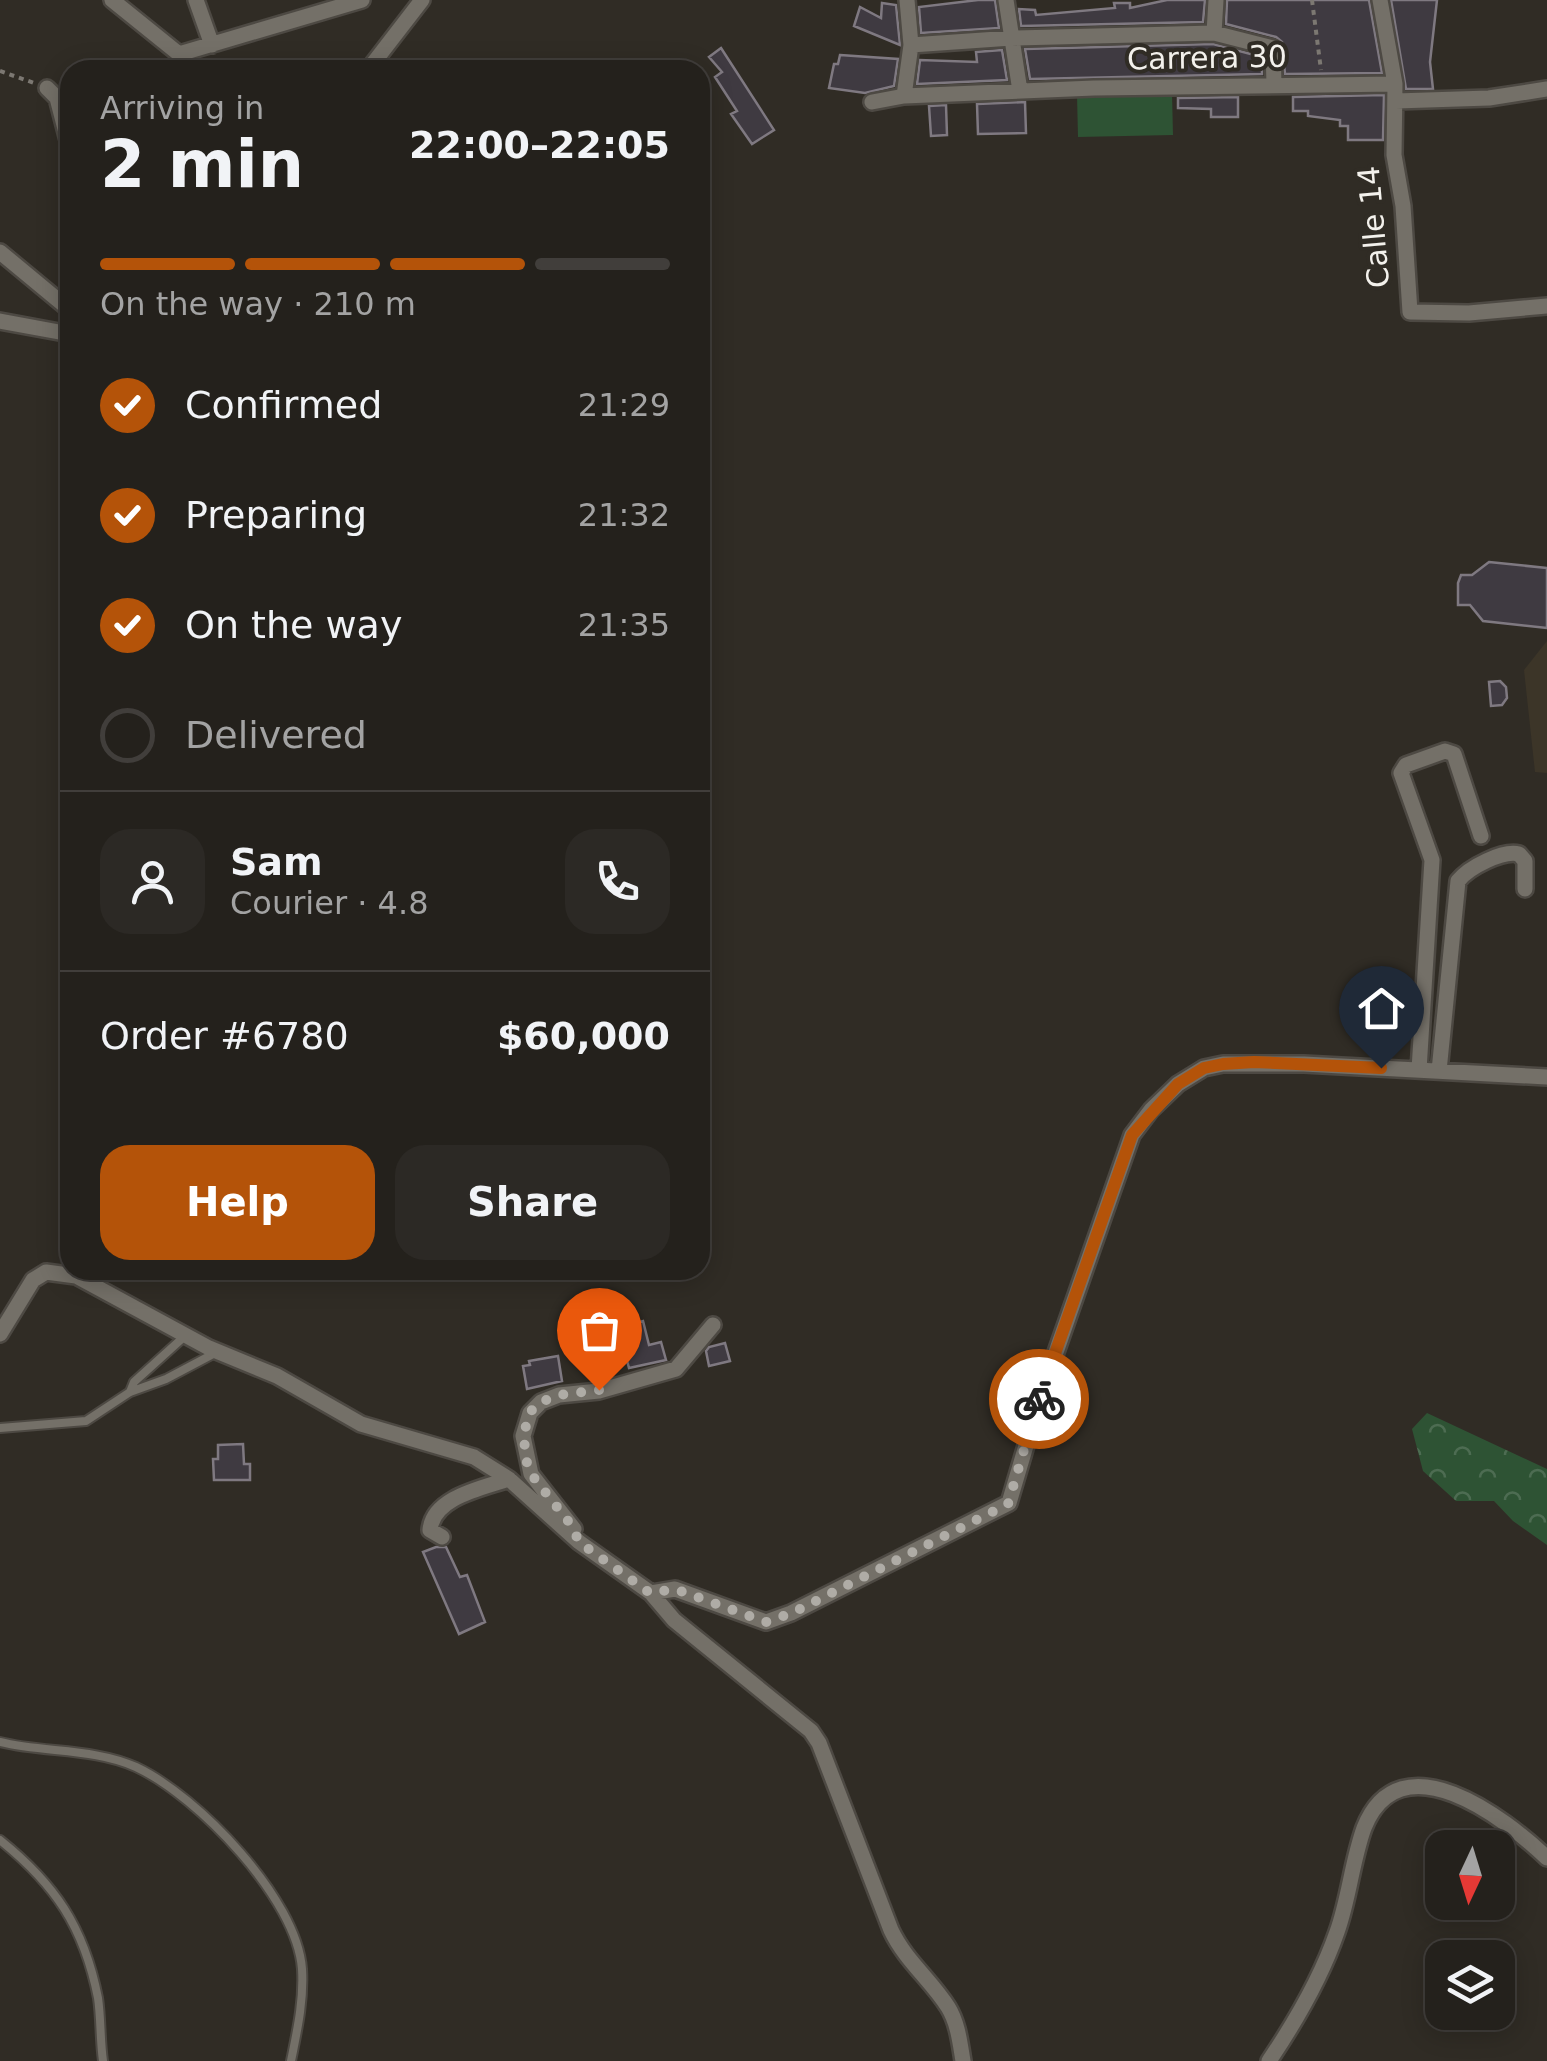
<!DOCTYPE html>
<meta charset="utf-8">
<style>
body{margin:0;font-family:"DejaVu Sans",sans-serif;background:#2c2925;color:#f1f3f6;height:100vh;display:flex;flex-direction:column;font-size:38px;white-space:nowrap}
*{box-sizing:border-box;margin:0}
p{font-size:32px;color:#a3a3a3}
.icon{flex:none;width:55px;height:55px;fill:none;stroke:currentColor;stroke-width:2;stroke-linecap:round;stroke-linejoin:round}
.map{position:relative;flex:1;overflow:hidden}
.side{position:absolute;left:60px;top:60px;width:650px;height:1220px;display:flex;flex-direction:column;background:#24211c;border-radius:30px;box-shadow:0 5px 25px #0003,0 0 0 2px #413e3b}
.side>*{flex:none}
.needle{width:65px;rotate:184deg}
.tools{position:absolute;left:1425px;top:1830px;display:grid;gap:20px}
.tools a{display:grid;place-items:center;width:90px;height:90px;border-radius:20px;background:#24211c;box-shadow:0 5px 25px #0003,0 0 0 2px #413e3b;font-size:50px}
.pin{position:absolute;display:grid;place-items:center;width:85px;height:85px;color:#fff;margin:-102px -42px;border-radius:50% 50% 50% 0;rotate:-45deg;box-shadow:0 0 10px #0007}
.pin .icon{rotate:45deg}
.courier{position:absolute;display:grid;place-items:center;width:100px;height:100px;margin:-50px;border:8px solid #b45309;border-radius:50%;background:#fff;color:#222;box-shadow:0 2px 12px #0007}
.summary em{font-style:normal;font-weight:800}
.summary div{display:flex;flex-direction:column-reverse}
.summary{display:flex;align-items:center;justify-content:space-between;height:170px;padding:0 40px}
h1{font-size:65px;font-weight:800;line-height:75px}
.bar{display:grid;grid-template-columns:repeat(4,1fr);gap:15px 10px;align-content:center;height:120px;padding:0 40px}
.bar i{height:12px;border-radius:8px;background:#413e3b}
.bar .active{background:#b45309}
.bar p{grid-column:span 4}
.line{display:flex;align-items:center;gap:25px;padding:0 40px;border-top:2px solid #413e3b}
.line div{flex:1}
.round{display:grid;place-items:center;flex:none;width:105px;height:105px;border-radius:30px;background:#2c2925}
ol{padding:0 40px;list-style:none}
li{display:flex;align-items:center;gap:30px;height:110px}
li p{margin-inline-start:auto}
li .icon{padding:10px;border-radius:50%;background:#b45309;color:#fff;stroke-width:4}
li:last-child{color:#a3a3a3}
li i{width:55px;height:55px;border:5px solid #413e3b;border-radius:50%}
.action{display:flex;gap:20px;margin-top:auto;padding:20px 40px}
.action a{flex:1;height:115px;border-radius:30px;background:#b45309;color:#fff;font-size:40px;font-weight:800;line-height:115px;text-align:center}
.action a+a{background:#2c2925;color:#f1f3f6}
.map>svg:first-child{display:block}
.built{fill:#3c3528}
.forest{fill:url(#forest-crowns)}
.pitch{fill:#2e5334}
.building{fill:#3f3a41;stroke:#7f7981;stroke-width:2.5}
.lines{fill:none;stroke-linecap:round;stroke-linejoin:round}
.service-casing{stroke:#4d4943;stroke-width:12}
.minor-casing{stroke:#4d4943;stroke-width:20}
.path{stroke:#7c7872;stroke-width:4;stroke-dasharray:5 5;stroke-linecap:butt}
.service{stroke:#747068;stroke-width:8}
.minor{stroke:#747068;stroke-width:15}
.done{stroke:#afaca6;stroke-width:10;stroke-dasharray:0 18}
.route{stroke:#b45309;stroke-width:12}
.labels{text-anchor:middle;stroke-width:8;stroke-linejoin:round;paint-order:stroke}
.street-label{font-size:30px;fill:#f3f1ec;stroke:#302c25}
</style>
<div class="map">
<svg width="1547" height="2061" viewBox="0 0 1547 2061">
<defs>
<pattern id="forest-crowns" width="20" height="18" patternUnits="userSpaceOnUse" patternTransform="scale(2.5)"><rect width="20" height="18" fill="#2e5334"/><path d="M2 6a3 3 0 1 1 6 0M12 15a3 3 0 1 1 6 0" fill="none" stroke="#4d6c52"/></pattern>
</defs>
<rect width="100%" height="100%" fill="#302c25"/>
<path class="built" d="M1547 641V773L1535 772 1524 670Z"/>
<path class="forest" d="M1427 1413 1547 1469V1545L1513 1521 1494 1501H1456L1423 1471 1412 1429Z"/>
<path class="pitch" d="M1172 93 1173 135 1078 137 1077 95Z"/>
<path class="building" d="M978 0H995L999 28 921 33 919 7Z
M1167 0H1205L1203 22 1021 26 1019 9 1035 10 1036 15 1115 8 1114 3H1130V8Z
M1227 0H1369L1382 73 1285 74 1282 42 1276 37 1226 24Z
M1391 0H1437L1430 62 1433 89H1406Z
M882 3 896 5 900 45 854 26 860 7 881 18Z
M1213 44 1262 57V74L1030 79 1025 49Z
M721 48 774 130 752 144 731 114 737 111 715 77 722 72 709 57Z
M1002 50 1007 80 917 84 920 60 977 62 976 52Z
M840 55 898 59 894 86 865 93 829 88 834 64H838Z
M1384 95 1383 140H1348V126H1340V120L1308 116V111H1293V97Z
M1238 97V117H1211V109L1178 108V98Z
M1025 102 1026 133 978 134 977 104Z
M946 105 947 135 931 136 929 106Z
M1489 562 1547 568V628L1483 621 1470 605H1458V583L1461 575H1472Z
M1500 681 1506 687 1507 698 1502 705 1491 706 1489 682Z
M643 1321 649 1345 661 1342 666 1360 629 1368 620 1335 628 1333 625 1326Z
M725 1343 730 1361 709 1366 706 1351 709 1347Z
M558 1356 562 1381 527 1389 523 1366 530 1365 529 1361Z
M243 1444 244 1464H250V1480H214L213 1459H218V1445Z
M436 1547H446L460 1577 467 1575 485 1622 459 1634 423 1552Z"/>
<g class="lines">
<defs>
<path id="service" d="M130 1392 134 1382 186 1335
M0 1428 86 1421 130 1392 166 1379 217 1352
M0 1742C44 1753 94 1748 136 1767 198 1796 297 1899 302 1969 304 2001 297 2031 291 2061
M0 1840C55 1884 84 1927 98 1998 101 2018 100 2040 103 2061"/>
<path id="minor" d="M112 0 179 54 362 0
M196 0 212 45
M1006 0 1020 91
M1380 0 1395 84 1394 155 1403 206 1410 312 1469 313 1547 306
M1214 33 1216 0
M911 45 1012 38 1214 33 1273 48 1274 85
M368 70 422 0
M47 88 57 98 70 148
M904 96 911 45 907 0
M1396 101 1489 98 1547 89
M872 102 904 96 1094 88 1395 84
M0 252 70 310
M0 321 70 334
M1419 1070 1432 860 1401 773 1406 765 1445 751 1454 754 1481 836
M1439 1071 1458 881C1469 867 1503 850 1519 854L1525 861V889
M0 1334 33 1280 46 1272 76 1276 209 1348 277 1376 361 1424 474 1457 509 1479 579 1542 651 1593 675 1589 766 1622 791 1613 1009 1503 1041 1395 1132 1135 1151 1110 1178 1084 1204 1068 1223 1064H1304L1547 1077
M574 1529 531 1474 523 1436 530 1413 541 1402 559 1395 599 1391 676 1369 713 1325
M442 1537 430 1530C433 1497 483 1488 509 1479
M651 1593 674 1620 811 1731 819 1743 891 1930C905 1960 931 1980 948 2007 958 2023 960 2043 963 2061
M1269 2061C1296 2021 1321 1978 1337 1932 1349 1899 1352 1861 1364 1828 1400 1737 1505 1818 1547 1858"/>
</defs>
<use href="#service" class="service-casing"/>
<use href="#minor" class="minor-casing"/>
<path class="path" d="M1312 0 1321 70
M0 71 34 83"/>
<use href="#service" class="service"/>
<use href="#minor" class="minor"/>
</g>
<g class="lines">
<path class="done" d="M599 1390 559 1395 541 1402 530 1412 526 1423 524 1454 531 1474 572 1526 579 1542 650 1593 675 1589 766 1622 792 1613 1008 1504 1039 1399"/>
<path class="route" d="M1039 1399 1132 1135 1178 1084 1204 1068 1223 1064 1254 1062 1381 1068"/>
</g>
<g class="labels">
<g class="street-label">
<text transform="translate(1207 58) rotate(-1)" y="10">Carrera 30</text>
<text transform="translate(1374 227) rotate(-95)" y="10">Calle 14</text>
</g>
</g>
</svg>
<div class="tools">
<a><svg class="needle" viewBox="-14 -14 28 28"><path d="M0-13l5 13h-10z" fill="#e53935"/><path d="M0 13l5-13h-10z" fill="#a3a3a3"/></svg></a>
<a><svg class="icon" aria-label="layers" viewBox="0 0 24 24"><path d="M12 4l9 5-9 5-9-5zM3 14l9 5 9-5"/></svg></a>
</div>
<div class="pin" style="left:599px;top:1390px;background:#ea580c"><svg class="icon" aria-label="bag" viewBox="0 0 24 24"><path d="M5 8h14l-1 12H6zM9 8a3 3 0 0 1 6 0"/></svg></div>
<div class="pin" style="left:1381px;top:1068px;background:#1f2937"><svg class="icon" aria-label="home" viewBox="0 0 24 24"><path d="M3 11l9-7 9 7M6 9v11h12V9"/></svg></div>
<div class="courier" style="left:1039px;top:1399px"><svg class="icon" aria-label="bike" viewBox="0 0 24 24"><circle cx="6" cy="16" r="4"/><circle cx="18" cy="16" r="4"/><path d="M6 16l4-8h5l3 8M10 8l3 8H6M13 5h3"/></svg></div>
<section class="side">
<div class="summary"><div><h1>2 min</h1><p>Arriving in</p></div><em>22:00–22:05</em></div>
<div class="bar"><i class="active"></i><i class="active"></i><i class="active"></i><i></i><p>On the way · 210 m</p></div>
<ol>
<li><svg class="icon" aria-label="check" viewBox="0 0 24 24"><path d="M5 12l5 5 9-10"/></svg>Confirmed<p>21:29</p></li>
<li><svg class="icon" aria-label="check" viewBox="0 0 24 24"><path d="M5 12l5 5 9-10"/></svg>Preparing<p>21:32</p></li>
<li><svg class="icon" aria-label="check" viewBox="0 0 24 24"><path d="M5 12l5 5 9-10"/></svg>On the way<p>21:35</p></li>
<li><i></i>Delivered</li>
</ol>
<div class="line" style="height:180px"><a class="round"><svg class="icon" aria-label="person" viewBox="0 0 24 24"><circle cx="12" cy="8" r="4"/><path d="M4 21q1-7 8-7t8 7"/></svg></a><div><b>Sam</b><p>Courier · 4.8</p></div><a class="round"><svg class="icon" aria-label="phone" viewBox="0 0 24 24"><path d="M5 4h4l2 5-3 2q2 4 5 5l2-3 5 2v4C11 20 4 13 5 4z"/></svg></a></div>
<div class="line" style="height:130px"><div>Order #6780</div><b>$60,000</b></div>
<div class="action"><a>Help</a><a>Share</a></div>
</section>
</div>
